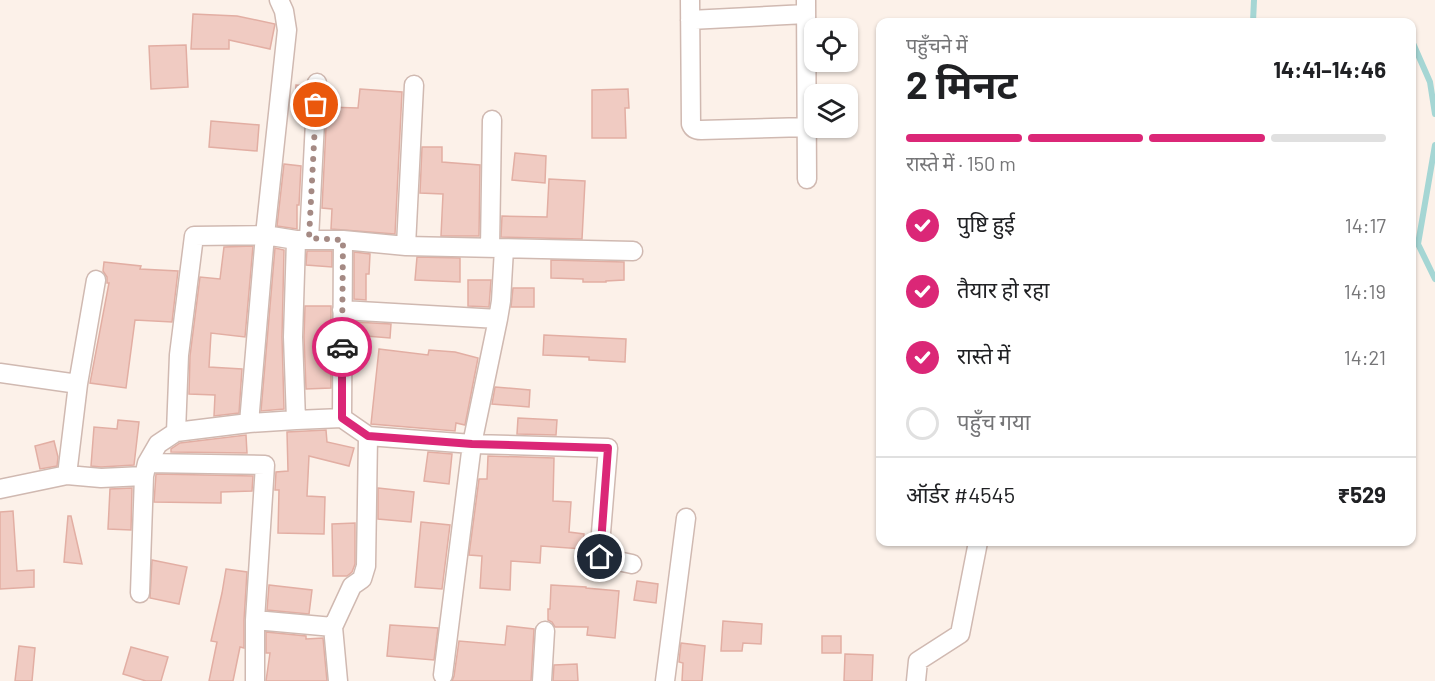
<!DOCTYPE html>
<html lang="hi">
<meta charset="utf-8">
<style>
body{margin:0;font-family:Barlow,"Noto Sans Devanagari",sans-serif;background:#f2f2f2;color:#202124;height:100vh;display:flex;flex-direction:column;font-size:22px;white-space:nowrap}
*{box-sizing:border-box;margin:0}
p{font-size:20px;color:#757577}
.icon{flex:none;width:33px;height:33px;fill:none;stroke:currentColor;stroke-width:2;stroke-linecap:round;stroke-linejoin:round}
.map{position:relative;flex:1;overflow:hidden}
.details{position:absolute;left:876px;top:18px;width:540px;height:528px;display:flex;flex-direction:column;background:#fff;border-radius:12px;box-shadow:0 2px 4px #0004}
.details>*{flex:none}
.buttons{position:absolute;left:804px;top:18px;display:grid;gap:12px}
.buttons a{display:grid;place-items:center;width:54px;height:54px;border-radius:12px;background:#fff;box-shadow:0 2px 4px #0004;font-size:30px}
.pin{position:absolute;display:grid;place-items:center;width:51px;height:51px;color:#fff;margin:-26px;border:3px solid #fff;border-radius:50%;box-shadow:0 2px 6px #0007}
.courier{position:absolute;display:grid;place-items:center;width:60px;height:60px;margin:-30px;border:4px solid #db2777;border-radius:50%;background:#fff;color:#222;box-shadow:0 2px 8px #0007}
.summary em{font-style:normal;font-weight:700}
.summary div{display:flex;flex-direction:column-reverse}
.summary{display:flex;align-items:center;justify-content:space-between;height:102px;padding:0 30px}
h1{font-size:39px;font-weight:700;line-height:45px}
.bar{display:grid;grid-template-columns:repeat(4,1fr);gap:9px 6px;align-content:center;height:72px;padding:0 30px}
.bar i{height:8px;border-radius:4px;background:#e0e0e0}
.bar .on{background:#db2777}
.bar p{grid-column:span 4}
.line{display:flex;align-items:center;gap:15px;padding:0 30px;border-top:2px solid #e0e0e0}
.line div{flex:1}
ol{padding:0 30px;list-style:none}
li{display:flex;align-items:center;gap:18px;height:66px}
li p{margin-inline-start:auto}
li .icon{padding:6px;border-radius:50%;background:#db2777;color:#fff;stroke-width:4}
li:last-child{color:#757577}
li i{width:33px;height:33px;border:3px solid #e0e0e0;border-radius:50%}
.map>svg:first-child{display:block}
.lines{fill:none;stroke-linecap:round;stroke-linejoin:round}
.stream{stroke:#a5d6d4;stroke-width:6}
.building{fill:#f0cbc2;stroke:#e2aea3;stroke-width:1.5}
.street-casing{stroke:#d0b9b1;stroke-width:21}
.street{stroke:#fff;stroke-width:18}
.done{stroke:#a58a84;stroke-width:6;stroke-dasharray:0 10.8}
.route{stroke:#db2777;stroke-width:8}
</style>
<div class="map">
<svg width="1435" height="681" viewBox="0 0 1435 681">
<rect width="100%" height="100%" fill="#fcf1e9"/>
<g class="lines">
<path class="stream" d="M1253 22 1254 0
M1412 41 1430 82 1435 114
M1435 145 1418 244 1435 279"/>
</g>
<path class="building" d="M193 14 237 16 275 24 270 49 229 40V49H191Z
M186 45 188 87 151 89 149 46Z
M296 85 306 86 305 106H295Z
M360 89 402 92 395 234 331 229 332 209 322 208 327 107 358 108Z
M628 89 629 108H625L626 138H592V90Z
M211 121 259 125 257 151 209 147Z
M422 147H442V162L480 165 479 236H441L443 194 420 193Z
M515 153 546 156 545 183 512 180Z
M284 164 301 166 299 205H297V229L277 226Z
M549 179 585 181 582 239 501 237 502 216 547 217Z
M253 246 245 337 211 333 209 367 242 369 239 413 214 416 215 395 189 394 190 356 200 277 220 279 224 247Z
M275 248 284 250 282 337 284 409 261 411Z
M307 251H332V267L306 265Z
M354 252 370 254 369 274H366V300L354 299Z
M417 257 460 258V282L415 280Z
M551 260 624 262V280L606 281V282H583V279L551 278Z
M104 262 141 266 140 269 178 271 172 322 135 320 126 388 90 383 109 283H107V277L103 271Z
M468 280H491L489 307 468 306Z
M513 288H534V307H511Z
M305 306H331V388L306 389 304 337Z
M354 322 391 324 390 338 354 335Z
M544 335 626 339 625 362 589 360V357L543 355Z
M379 349 428 355 429 350 455 352 478 358 465 425 456 423 455 431 371 424Z
M495 387 530 390 529 407 492 404Z
M518 418 557 420 556 435 517 434Z
M118 420 139 422 134 465 101 467 91 466 94 427 117 429Z
M326 430 327 442 354 448 349 466 309 456 307 496 325 497 324 534 278 533 279 490H275L276 472 288 471 287 432Z
M246 435 247 453 171 452V449L180 443Z
M54 441 58 457 57 466 40 469 35 446Z
M428 452 452 454 449 484 424 481Z
M488 456 554 458 553 501 571 502 569 532 584 534 583 549 541 546 540 563 511 561 510 590 480 588 482 556 469 555 479 479H487Z
M156 474 253 476 252 491 221 492V503L154 502Z
M132 488 131 530 108 529 110 489Z
M378 488 414 492 411 522 378 519Z
M13 511 17 571 34 570V587L0 589V512Z
M68 516H71L82 564 64 562Z
M421 522 450 525 442 589 415 587Z
M355 523V564L352 572 347 576H333L332 524Z
M152 560 187 567 179 604 150 598Z
M226 569 247 572 244 620V648L240 647 233 681H209L217 642 211 641 222 593Z
M637 581 658 584 656 603 634 600Z
M269 585 312 590 309 614 267 610Z
M551 585 586 587V588L619 591 615 638 587 635 588 627H555L552 622 548 620V609H550Z
M723 621 762 624 761 644 743 643 742 651H721Z
M390 625 438 628 434 660 387 656Z
M507 626 534 629 531 681H452L454 676 459 641 505 645Z
M266 632 306 636V639L323 638 327 681H266L270 653H266Z
M822 636H841V653H822Z
M681 643 705 646 702 681H682L683 663 679 662Z
M19 646 35 648 32 681H15Z
M131 647 168 657 161 681H146L123 674Z
M845 654 873 655 872 681H844Z
M577 664 578 681H553L554 665Z"/>
<g class="lines">
<defs>
<path id="street" d="M690 0 691 124C693 129 696 130 701 130L807 127
M806 0 807 179
M690 20 806 14
M309 239 317 83
M406 246 414 85
M490 248 492 120
M342 310 498 319 501 301 504 249
M0 373 78 384
M342 418 343 240
M296 420 293 337 296 240
M249 423 265 235 287 30 284 11 279 0
M176 432 179 355 194 236 265 235 296 240H343L406 246 633 251
M147 463 265 465 255 620 333 627
M67 475 78 384 96 280
M0 489 67 475 101 478 144 476 147 463 158 444 176 432 249 423 296 420 342 418 368 436 472 444 608 448 599 557 632 564
M140 593 144 476
M255 620V681
M443 675 472 444 498 319
M338 681 333 627 352 586 362 579 366 566 368 436
M542 681 545 631
M665 681 686 518
M916 681 918 661 960 634 978 542"/>
</defs>
<use href="#street" class="street-casing"/>
<use href="#street" class="street"/>
</g>
<g class="lines">
<path class="done" d="M316 105 309 238 343 240 342 347"/>
<path class="route" d="M342 347V418L368 436 472 444 608 448 600 557"/>
</g>
</svg>
<div class="buttons">
<a><svg class="icon" aria-label="locate" viewBox="0 0 24 24"><circle cx="12" cy="12" r="6"/><path d="M12 2v4M12 18v4M2 12h4M18 12h4"/></svg></a>
<a><svg class="icon" aria-label="layers" viewBox="0 0 24 24"><path d="M12 4l9 5-9 5-9-5zM3 14l9 5 9-5"/></svg></a>
</div>
<div class="pin" style="left:316px;top:105px;background:#ea580c"><svg class="icon" aria-label="bag" viewBox="0 0 24 24"><path d="M5 8h14l-1 12H6zM9 8a3 3 0 0 1 6 0"/></svg></div>
<div class="pin" style="left:600px;top:557px;background:#1f2937"><svg class="icon" aria-label="home" viewBox="0 0 24 24"><path d="M3 11l9-7 9 7M6 9v11h12V9"/></svg></div>
<div class="courier" style="left:342px;top:347px"><svg class="icon" aria-label="car" viewBox="0 0 24 24"><path d="M5 17H2v-5l4-1 3-4h7l3 4 3 1v5h-3M9 17h6M6 11h13"/><circle cx="7" cy="17" r="2"/><circle cx="17" cy="17" r="2"/></svg></div>
<section class="details">
<div class="summary"><div><h1>2 मिनट</h1><p>पहुँचने में</p></div><em>14:41–14:46</em></div>
<div class="bar"><i class="on"></i><i class="on"></i><i class="on"></i><i></i><p>रास्ते में · 150 m</p></div>
<ol>
<li><svg class="icon" aria-label="check" viewBox="0 0 24 24"><path d="M5 12l5 5 9-10"/></svg>पुष्टि हुई<p>14:17</p></li>
<li><svg class="icon" aria-label="check" viewBox="0 0 24 24"><path d="M5 12l5 5 9-10"/></svg>तैयार हो रहा<p>14:19</p></li>
<li><svg class="icon" aria-label="check" viewBox="0 0 24 24"><path d="M5 12l5 5 9-10"/></svg>रास्ते में<p>14:21</p></li>
<li><i></i>पहुँच गया</li>
</ol>
<div class="line" style="height:78px"><div>ऑर्डर #4545</div><b>₹529</b></div>
</section>
</div>
